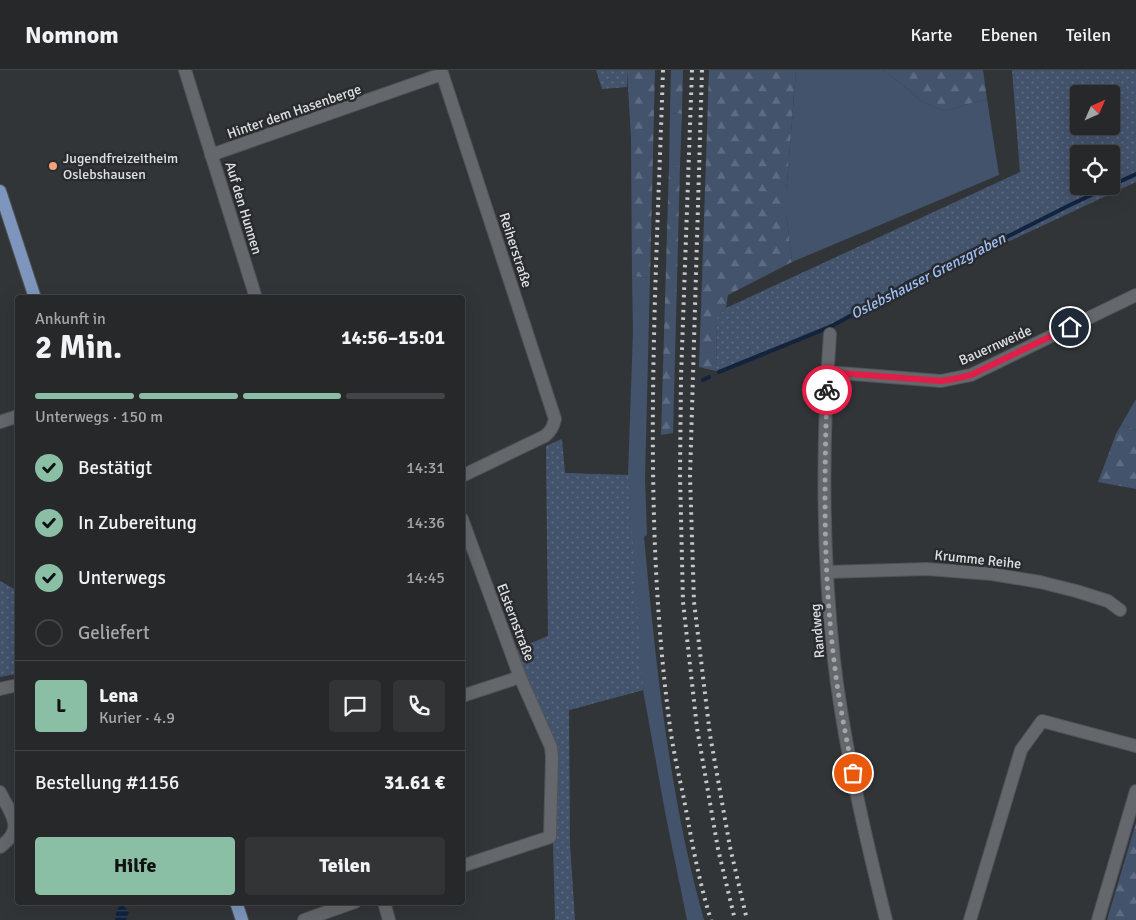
<!DOCTYPE html>
<html lang="de">
<meta charset="utf-8">
<style>
body{margin:0;font-family:Signika,sans-serif;background:#323436;color:#f1f3f6;height:100vh;display:flex;flex-direction:column;font-size:19px;white-space:nowrap}
*{box-sizing:border-box;margin:0}
p{font-size:16px;color:#a4a6a8}
.icon{flex:none;width:28px;height:28px;fill:none;stroke:currentColor;stroke-width:2;stroke-linecap:round;stroke-linejoin:round}
.map{position:relative;flex:1;overflow:hidden}
.side{position:absolute;left:15px;top:225px;width:450px;height:610px;display:flex;flex-direction:column;background:#26282a;border-radius:5px;box-shadow:0 5px 20px #0002,0 0 0 1px #424447}
.side>*{flex:none}
.needle{width:32px;rotate:45deg}
.controls{position:absolute;left:1070px;top:15px;display:grid;gap:10px}
.controls a{display:grid;place-items:center;width:50px;height:50px;border-radius:5px;background:#26282a;box-shadow:0 5px 20px #0002,0 0 0 1px #424447;font-size:25px}
.pin{position:absolute;display:grid;place-items:center;width:42px;height:42px;color:#fff;margin:-21px;border:2px solid #fff;border-radius:50%;box-shadow:0 1px 5px #0007}
.courier{position:absolute;display:grid;place-items:center;width:50px;height:50px;margin:-25px;border:4px solid #e11d48;border-radius:50%;background:#fff;color:#222;box-shadow:0 1px 6px #0007}
.overview em{font-style:normal;font-weight:700}
.overview div{display:flex;flex-direction:column-reverse}
.overview{display:flex;align-items:center;justify-content:space-between;height:85px;padding:0 20px}
h1{font-size:32px;font-weight:700;line-height:38px}
.bar{display:grid;grid-template-columns:repeat(4,1fr);gap:8px 5px;align-content:center;height:60px;padding:0 20px}
.bar i{height:6px;border-radius:4px;background:#424447}
.bar .active{background:#8abfa5}
.bar p{grid-column:span 4}
.line{display:flex;align-items:center;gap:12px;padding:0 20px;border-top:1px solid #424447}
.line div{flex:1}
.round{display:grid;place-items:center;flex:none;width:52px;height:52px;border-radius:5px;background:#323436}
ol{padding:0 20px;list-style:none}
li{display:flex;align-items:center;gap:15px;height:55px}
li p{margin-inline-start:auto}
li .icon{padding:5px;border-radius:50%;background:#8abfa5;color:#111;stroke-width:4}
li:last-child{color:#a4a6a8}
li i{width:28px;height:28px;border:2px solid #424447;border-radius:50%}
.button{display:flex;gap:10px;margin-top:auto;padding:10px 20px}
.button a{flex:1;height:58px;border-radius:5px;background:#8abfa5;color:#111;font-size:20px;font-weight:700;line-height:58px;text-align:center}
.button a+a{background:#323436;color:#f1f3f6}
header{display:flex;align-items:center;gap:30px;box-sizing:border-box;height:70px;padding:0 25px;background:#26282a;border-bottom:1px solid #424447}
header strong{font-size:24px}
nav{display:flex;gap:28px;margin-inline-start:auto;font-size:18px}
.map>svg:first-child{display:block}
.grass{fill:#43536c}
.forest{fill:url(#forest-firs)}
.park{fill:url(#park-dots);fill-rule:evenodd}
.water{fill:url(#water-rules)}
.lines{fill:none;stroke-linecap:round;stroke-linejoin:round}
.stream{stroke:#12233f;stroke-width:4}
.minor-casing{stroke:#515356;stroke-width:14}
.major-casing{stroke:#515356;stroke-width:14}
.minor{stroke:#64676b;stroke-width:12}
.major{stroke:#7e96bd;stroke-width:12}
.rail{stroke:#c6c8ca;stroke-width:4;stroke-dasharray:2.5 5;stroke-linecap:butt}
.done{stroke:#a2a4a6;stroke-width:5;stroke-dasharray:0 9}
.route{stroke:#e11d48;stroke-width:6}
.poi-dot{fill:#efa378;stroke:#292b2e;stroke-width:2}
.labels{text-anchor:middle;stroke-width:5;stroke-linejoin:round;paint-order:stroke}
.street-label{font-size:14px;fill:#dee0e2;stroke:#292b2e}
.poi-label{font-size:14px;fill:#dee0e2;stroke:#292b2e;text-anchor:start}
.water-label{font-size:15px;font-style:italic;fill:#9ec0f8;stroke:#292b2e}
</style>
<header>
<strong>Nomnom</strong>
<nav><a>Karte</a><a>Ebenen</a><a>Teilen</a></nav>
</header>
<div class="map">
<svg width="1136" height="850" viewBox="0 0 1136 850">
<defs>
<pattern id="forest-firs" width="22" height="20" patternUnits="userSpaceOnUse" patternTransform="scale(1.25)"><rect width="22" height="20" fill="#43536c"/><path d="M5 1l3.5 6h-7zM16 11l3.5 6h-7z" fill="#5e6b81"/></pattern>
<pattern id="park-dots" width="8" height="8" patternUnits="userSpaceOnUse" patternTransform="scale(1.25)"><rect width="8" height="8" fill="#43536c"/><path d="M2 2h.1M6 6h.1" fill="none" stroke="#5e6b81" stroke-width="1.8" stroke-linecap="round"/></pattern>
<pattern id="water-rules" width="6" height="5" patternUnits="userSpaceOnUse" patternTransform="scale(1.25)"><rect width="6" height="5" fill="#12233f"/><path d="M0 2.5h6" fill="none" stroke="#34435a"/></pattern>
</defs>
<rect width="100%" height="100%" fill="#323538"/>
<path class="grass" d="M796 0H884L923 32 944 41 987 29 999 105 792 192 786 142V125Z
M670 43 682 44 680 96H669Z
M632 206 650 208 645 409 647 465 644 467C656 596 669 725 704 850H687L666 747 643 620 569 640 564 403 628 405 633 261Z
M1136 329V360L1121 355Z"/>
<path class="forest" d="M627 0H655L650 208 632 206 631 67Z
M671 0H683L682 44 670 43Z
M709 0H796L786 125V142L792 192 728 225 726 238 717 248 716 301 699 297Z
M884 0H983L987 29 944 41 923 32Z
M669 96H680L673 363 661 365Z
M1121 355 1136 360V419L1098 412 1116 364Z
M1136 753V850H1107Z"/>
<path class="park" d="M596 0H627V17L602 19Z
M1012 0H1136V112L838 251 716 301 717 248 726 238 1020 102ZM1079 24H1111V56H1079ZM1079 84H1111V116H1079Z
M562 369 565 403 628 406 643 620 569 640 570 774 575 850H555L553 774 555 682 515 580 548 566 546 376Z
M0 511 18 521 17 604 0 607Z"/>
<path class="water" d="M121 835H123L129 842 126 850H115L117 839Z"/>
<g class="lines">
<path class="stream" d="M719 302 830 257 894 222 907 213 946 194 987 177 1070 135 1136 104
M703 310 709 307"/>
<defs>
<path id="minor" d="M185 0 256 228
M441 0 555 349C553 357 551 361 545 366L462 406
M211 85 442 4
M830 264C822 372 822 482 834 590 844 676 865 765 886 850
M827 302 941 311 971 305 1136 225
M0 352 18 346
M462 449 520 607 551 677 552 687 550 767 462 796
M827 502 927 499 992 504 1040 512 1076 521 1108 531 1120 540
M0 619 18 615
M462 626 520 607
M0 722C11 745 26 758 0 777
M384 832 389 850
M304 850 355 832
M970 850 1021 680 1042 651 1136 676
M1098 850 1136 721"/>
<path id="major" d="M0 121 35 228
M236 832 242 850"/>
</defs>
<use href="#minor" class="minor-casing"/>
<use href="#major" class="major-casing"/>
<use href="#minor" class="minor"/>
<use href="#major" class="major"/>
<path class="rail" d="M663 0C656 219 641 439 670 657 673 679 678 702 683 724 691 766 698 809 711 850
M692 0 681 307 680 405 683 532 697 658 718 779 735 850
M702 0 690 406 694 532 710 665 730 777 747 850"/>
</g>
<g class="lines">
<path class="done" d="M827 320C824 410 823 501 834 590 838 628 846 666 853 703"/>
<path class="route" d="M827 320V302L941 311 954 309 971 305 1070 257"/>
</g>
<circle class="poi-dot" cx="53" cy="96" r="5"/>
<g class="labels">
<g class="street-label">
<text transform="translate(294 41) rotate(-19)" y="5">Hinter dem Hasenberge</text>
<text transform="translate(244 138) rotate(73)" y="5">Auf den Hunnen</text>
<text transform="translate(516 180) rotate(72)" y="5">Reiherstraße</text>
<text transform="translate(995 275) rotate(-24)" y="5">Bauernweide</text>
<text transform="translate(978 489) rotate(6)" y="5">Krumme Reihe</text>
<text transform="translate(516 552) rotate(69)" y="5">Elsternstraße</text>
<text transform="translate(817 561) rotate(-95)" y="5">Randweg</text>
</g>
<g class="poi-label">
<text x="63" y="93">Jugendfreizeitheim<tspan x="63" dy="16">Oslebshausen</tspan></text>
</g>
<g class="water-label">
<text transform="translate(928 206) rotate(-27)" y="5">Oslebshauser Grenzgraben</text>
</g>
</g>
</svg>
<div class="controls">
<a><svg class="needle" viewBox="-14 -14 28 28"><path d="M0-13l5 13h-10z" fill="#e53935"/><path d="M0 13l5-13h-10z" fill="#a4a6a8"/></svg></a>
<a><svg class="icon" aria-label="locate" viewBox="0 0 24 24"><circle cx="12" cy="12" r="6"/><path d="M12 2v4M12 18v4M2 12h4M18 12h4"/></svg></a>
</div>
<div class="pin" style="left:853px;top:703px;background:#ea580c"><svg class="icon" aria-label="bag" viewBox="0 0 24 24"><path d="M5 8h14l-1 12H6zM9 8a3 3 0 0 1 6 0"/></svg></div>
<div class="pin" style="left:1070px;top:257px;background:#1f2937"><svg class="icon" aria-label="home" viewBox="0 0 24 24"><path d="M3 11l9-7 9 7M6 9v11h12V9"/></svg></div>
<div class="courier" style="left:827px;top:320px"><svg class="icon" aria-label="bike" viewBox="0 0 24 24"><circle cx="6" cy="16" r="4"/><circle cx="18" cy="16" r="4"/><path d="M6 16l4-8h5l3 8M10 8l3 8H6M13 5h3"/></svg></div>
<section class="side">
<div class="overview"><div><h1>2 Min.</h1><p>Ankunft in</p></div><em>14:56–15:01</em></div>
<div class="bar"><i class="active"></i><i class="active"></i><i class="active"></i><i></i><p>Unterwegs · 150 m</p></div>
<ol>
<li><svg class="icon" aria-label="check" viewBox="0 0 24 24"><path d="M5 12l5 5 9-10"/></svg>Bestätigt<p>14:31</p></li>
<li><svg class="icon" aria-label="check" viewBox="0 0 24 24"><path d="M5 12l5 5 9-10"/></svg>In Zubereitung<p>14:36</p></li>
<li><svg class="icon" aria-label="check" viewBox="0 0 24 24"><path d="M5 12l5 5 9-10"/></svg>Unterwegs<p>14:45</p></li>
<li><i></i>Geliefert</li>
</ol>
<div class="line" style="height:90px"><b class="round" style="background:#8abfa5;color:#111">L</b><div><b>Lena</b><p>Kurier · 4.9</p></div><a class="round"><svg class="icon" aria-label="chat" viewBox="0 0 24 24"><path d="M4 5h16v11H9l-5 4z"/></svg></a><a class="round"><svg class="icon" aria-label="phone" viewBox="0 0 24 24"><path d="M5 4h4l2 5-3 2q2 4 5 5l2-3 5 2v4C11 20 4 13 5 4z"/></svg></a></div>
<div class="line" style="height:65px"><div>Bestellung #1156</div><b>31.61 €</b></div>
<div class="button"><a>Hilfe</a><a>Teilen</a></div>
</section>
</div>
